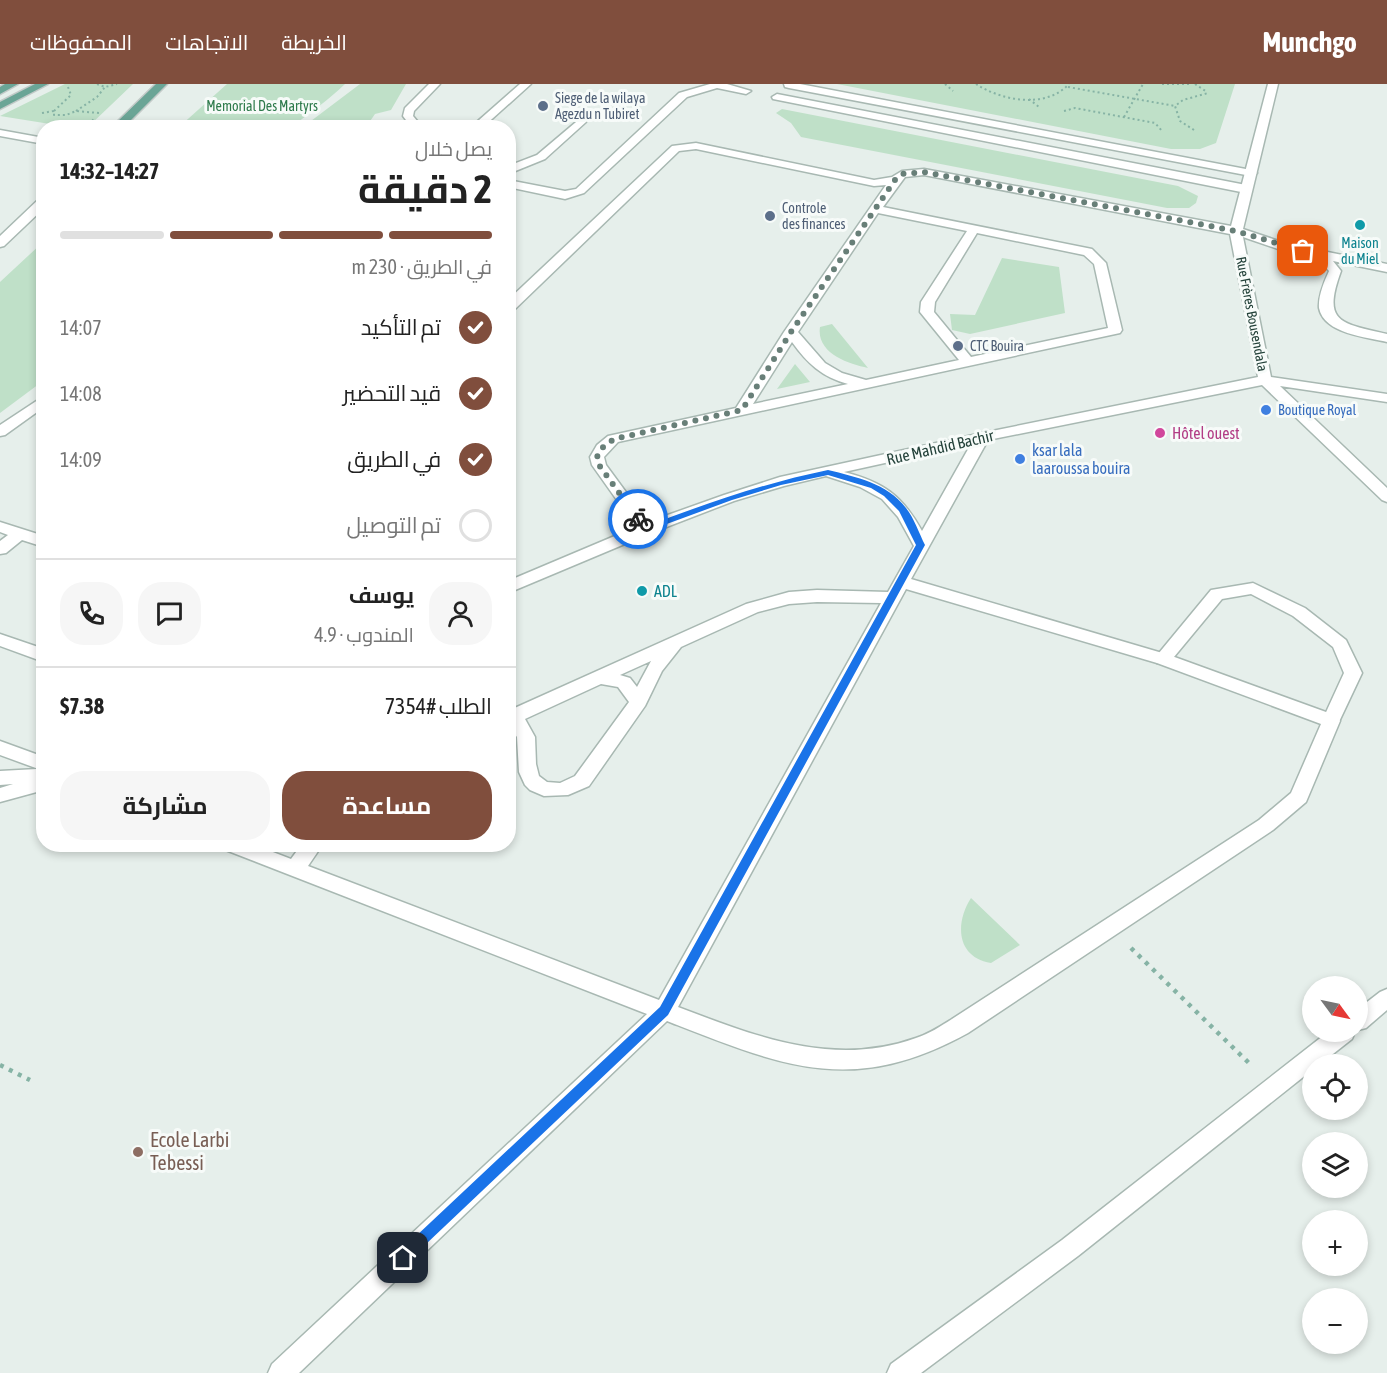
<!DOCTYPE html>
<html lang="ar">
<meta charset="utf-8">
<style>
body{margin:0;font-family:"Asap Condensed",Cairo,sans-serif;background:#f6f6f6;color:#222;direction:rtl;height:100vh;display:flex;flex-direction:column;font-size:22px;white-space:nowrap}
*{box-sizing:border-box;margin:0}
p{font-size:20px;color:#767676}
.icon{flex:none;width:33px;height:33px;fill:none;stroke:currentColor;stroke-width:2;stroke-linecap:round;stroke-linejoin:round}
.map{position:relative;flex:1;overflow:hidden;direction:ltr}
.sheet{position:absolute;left:36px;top:36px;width:480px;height:732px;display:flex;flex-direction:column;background:#fff;border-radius:24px;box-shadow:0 3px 9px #0003;direction:rtl}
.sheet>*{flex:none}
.needle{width:39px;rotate:123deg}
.controls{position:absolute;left:1302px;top:892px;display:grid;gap:12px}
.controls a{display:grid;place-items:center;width:66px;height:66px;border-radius:50%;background:#fff;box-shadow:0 3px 9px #0003;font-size:30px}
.pin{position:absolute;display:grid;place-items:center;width:51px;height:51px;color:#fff;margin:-26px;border-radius:12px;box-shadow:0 3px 9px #0006}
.courier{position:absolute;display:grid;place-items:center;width:60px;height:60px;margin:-30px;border:4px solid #1a73e8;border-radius:50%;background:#fff;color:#222;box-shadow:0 2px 8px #0007}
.overview em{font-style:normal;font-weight:700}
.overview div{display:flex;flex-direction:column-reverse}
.overview{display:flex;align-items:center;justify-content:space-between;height:102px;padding:0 24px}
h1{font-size:39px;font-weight:700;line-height:45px}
.bar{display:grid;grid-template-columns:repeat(4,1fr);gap:9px 6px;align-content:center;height:72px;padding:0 24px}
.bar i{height:8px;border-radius:4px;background:#e0e0e0}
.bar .selected{background:#804e3d}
.bar p{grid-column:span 4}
.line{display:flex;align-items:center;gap:15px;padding:0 24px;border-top:2px solid #e0e0e0}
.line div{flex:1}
.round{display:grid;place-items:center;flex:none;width:63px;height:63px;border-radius:24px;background:#f6f6f6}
ol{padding:0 24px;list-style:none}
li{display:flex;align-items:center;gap:18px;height:66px}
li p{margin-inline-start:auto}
li .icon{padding:6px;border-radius:50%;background:#804e3d;color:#fff;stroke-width:4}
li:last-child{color:#767676}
li i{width:33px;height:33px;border:3px solid #e0e0e0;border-radius:50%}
.cta{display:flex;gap:12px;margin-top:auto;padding:12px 24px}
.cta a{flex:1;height:69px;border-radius:24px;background:#804e3d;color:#fff;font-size:24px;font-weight:700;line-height:69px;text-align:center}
.cta a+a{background:#f6f6f6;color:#222}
header{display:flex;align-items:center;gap:36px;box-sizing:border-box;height:84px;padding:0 30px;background:#804e3d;color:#fff}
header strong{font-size:28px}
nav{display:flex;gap:33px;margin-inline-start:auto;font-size:21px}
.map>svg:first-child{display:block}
.green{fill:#bfe0c8}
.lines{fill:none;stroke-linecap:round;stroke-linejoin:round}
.lane-casing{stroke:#a8b8b2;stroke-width:3}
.street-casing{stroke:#a8b8b2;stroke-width:3}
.primary-casing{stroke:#c2cac8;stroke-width:3}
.path-far1{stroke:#86b3a5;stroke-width:2;stroke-dasharray:2 3;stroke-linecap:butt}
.path{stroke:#86b3a5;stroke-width:4.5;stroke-dasharray:4 6;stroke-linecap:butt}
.lane{fill:#fff;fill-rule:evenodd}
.street{fill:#fff;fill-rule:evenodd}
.primary{fill:#6aa596;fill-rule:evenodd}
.route{fill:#1a73e8}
.done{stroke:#687f78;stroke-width:6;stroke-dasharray:0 10.8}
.service-dot{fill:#5c6f8a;stroke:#f7fbf9;stroke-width:2}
.culture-dot{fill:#0f9aa8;stroke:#f7fbf9;stroke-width:2}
.shop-dot{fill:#3f7fe0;stroke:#f7fbf9;stroke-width:2}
.hotel-dot{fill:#d1479c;stroke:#f7fbf9;stroke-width:2}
.education-dot{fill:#8d6e63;stroke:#f7fbf9;stroke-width:2}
.labels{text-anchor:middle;stroke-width:6;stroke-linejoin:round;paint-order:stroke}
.far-service-label{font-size:14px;fill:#4e5e75;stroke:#f7fbf9;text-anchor:start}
.far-park-label{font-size:14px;fill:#2d7a4b;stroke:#f7fbf9}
.far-culture-label{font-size:14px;fill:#0d838f;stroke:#f7fbf9}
.far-street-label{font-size:14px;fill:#24423a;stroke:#f7fbf9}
.far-shop-label{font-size:14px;fill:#366cbe;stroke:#f7fbf9;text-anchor:start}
.hotel-label{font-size:16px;fill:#b23c85;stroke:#f7fbf9;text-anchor:start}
.street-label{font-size:16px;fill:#24423a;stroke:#f7fbf9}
.shop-label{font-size:16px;fill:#366cbe;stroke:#f7fbf9;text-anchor:start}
.culture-label{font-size:16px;fill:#0d838f;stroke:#f7fbf9;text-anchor:start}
.near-education-label{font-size:20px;fill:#785e54;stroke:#f7fbf9;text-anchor:start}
</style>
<header>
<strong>Munchgo</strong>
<nav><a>الخريطة</a><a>الاتجاهات</a><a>المحفوظات</a></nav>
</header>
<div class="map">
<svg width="1387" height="1289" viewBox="0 0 1387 1289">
<rect width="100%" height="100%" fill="#e6efeb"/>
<path class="green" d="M65 0H133L88 43H69L0 32Z
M227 0H345C329 16 310 28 292 43H179Z
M360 0H406L391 26 375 30 366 43H303Z
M837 0H1235L1216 59 1200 65H1171Z
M782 25 1178 102 1198 112 1196 119 1189 124H1167L801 53 791 39 776 29Z
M43 158V297L0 329V198Z
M1002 174 1059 183 1065 229 970 250 952 246 950 230 975 231Z
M832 240 868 284C848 280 816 269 820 243Z
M795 280 810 298 777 305Z
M971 814 1020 861 991 879C956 873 955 839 971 814Z"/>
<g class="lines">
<defs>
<path id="lane" d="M429 0H440L414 27 413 32 423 44H412L403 32 405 24Z
M520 0H531L482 44H470Z
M710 0H727L751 7 746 10 717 4 687 13 584 109 565 115 508 103V96L565 107 576 105 679 9Z
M784 0H800L1251 86 1257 89 1251 92 789 4 785 3Z
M777 10 1246 101 1252 105 1246 109 773 15 772 13Z
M582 33 586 34V38L545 75 508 90V82L537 71Z
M0 438 44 452V463L22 456 6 469 0 470V457L8 451 0 448Z
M1253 499 1305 524 1346 556 1362 589 1337 642 1331 644 1325 642 1322 637 1344 589 1333 563 1293 532 1251 510 1222 515 1169 579H1157L1154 575 1211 506Z
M0 550 44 565V578L0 562Z"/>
<path id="street" d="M1268 0H1278L1243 145 1288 160 1387 180V188L1333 177 1341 187C1322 239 1340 239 1387 250V258C1367 253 1324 250 1319 224 1318 212 1324 198 1329 187L1316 173 1281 166 1243 153 1271 293 1387 310V318L1280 302 1387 404V418L1382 416 1262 301 988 356 911 495 1169 571 1337 632 1340 637 1306 718 1273 746 968 949C852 1013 782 982 667 937L299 1289H268L272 1280 647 930 223 765 221 760H252L291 775 302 760H323L308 782 659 916 881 519 817 518 789 520 758 528 681 563 662 587 645 622 589 702 568 711 544 712 530 706 525 701 519 688 517 653 508 641V627L746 520 789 508 817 506 888 508 914 462 898 433 882 415 860 403 826 392 784 402 734 417 651 449 508 509V497L636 443 592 381 590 373 597 361 608 352 736 324 784 248 886 101 874 102 696 65 679 67 513 227 508 228V216L672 62 696 59 874 96 892 93 902 87 924 85 1231 142ZM924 91 1230 150 1258 293 982 349 780 393 724 411 648 438 606 381 604 373 618 358 1120 249 1122 246 1106 179 1092 165 883 123 905 93ZM878 129 967 147 921 218 920 228 959 276 866 296 842 289 825 279 798 248ZM977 149 1084 171 1094 180 1108 244 971 273 934 228 935 218ZM792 258C807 279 822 293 848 300L753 320ZM971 360 922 447C902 411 883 398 844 388ZM906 505 1157 579 1321 640 1291 709 1259 736 952 935C941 942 929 950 916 954 833 984 755 952 678 923ZM651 577 637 603 630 594 620 591ZM601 600 618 603 629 618 575 692 560 699 547 698 539 692 536 680 535 653 525 635Z
M0 46 44 54V60L0 52Z
M40 114H44V124L4 162 0 163V152Z
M44 312V323L5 351 0 352V341Z
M0 657 44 673V687L0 671Z
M37 685 44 687V706L0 718V704L13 700 0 701V687Z
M1387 905V926L1366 944 1358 946V925L1380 908Z
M1328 948H1355L1352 955 1319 981H1312V986L1078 1172 921 1289H887L891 1280 1062 1156Z"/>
<path id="primary" d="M5 0H18L0 10V3Z
M35 0H48L0 25V18Z
M156 0H167L124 43H116V39Z"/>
</defs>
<use href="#lane" class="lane-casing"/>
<use href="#street" class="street-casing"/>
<use href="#primary" class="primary-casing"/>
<path class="path-far1" d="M97 0 105 3 117 0
M945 0 953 7
M976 0C1002 17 1046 25 1069 0
M1162 0H1189
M1195 0 1207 8
M1068 3 1175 22
M1029 15 1039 23
M54 27 71 11 68 3
M76 27 97 13 105 3
M1064 27 1075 24 1155 39 1162 47
M42 29 54 27V31H66L76 27 99 29
M1124 33 1143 0
M61 41 78 44
M85 44 95 34
M1194 46 1180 37 1175 22 1183 16 1208 9"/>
<path class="path" d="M1131 864 1252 982
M0 981 30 996"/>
<use href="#lane" class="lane"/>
<use href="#street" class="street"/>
<use href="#primary" class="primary"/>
</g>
<path class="route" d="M828 386C856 393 887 399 906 424 914 434 919 449 925 461L668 931 407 1178 403 1180 398 1178 396 1174 398 1169 660 923 916 461 899 427 884 412 871 404 828 391 781 401 732 416 645 448 633 435 641 433 647 442C707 419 765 399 828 386Z"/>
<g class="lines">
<path class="done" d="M638 435 599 381 597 373 602 364 614 355 742 326 791 248 895 96 902 90 924 88 1236 147 1303 167"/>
</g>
<g class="service-dot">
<circle cx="543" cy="22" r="6"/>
<circle cx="770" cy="132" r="6"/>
<circle cx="958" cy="262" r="6"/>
</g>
<g class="culture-dot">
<circle cx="1360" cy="141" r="6"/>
<circle cx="642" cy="507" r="6"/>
</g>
<g class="shop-dot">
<circle cx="1266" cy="326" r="6"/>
<circle cx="1020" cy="375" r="6"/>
</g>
<circle class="hotel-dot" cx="1160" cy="349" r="6"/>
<circle class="education-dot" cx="138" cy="1068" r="6"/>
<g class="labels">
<g class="far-service-label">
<text x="555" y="19">Siege de la wilaya<tspan x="555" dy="16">Agezdu n Tubiret</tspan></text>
<text x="782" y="129">Controle<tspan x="782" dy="16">des finances</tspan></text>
<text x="970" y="267">CTC Bouira</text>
</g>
<g class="far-park-label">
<text x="262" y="27">Memorial Des Martyrs</text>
</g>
<g class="far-culture-label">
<text x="1360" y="164">Maison<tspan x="1360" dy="16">du Miel</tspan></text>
</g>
<g class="far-street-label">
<text transform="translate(1252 230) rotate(79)" y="5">Rue Frères Bousendala</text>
</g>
<g class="far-shop-label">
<text x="1278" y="331">Boutique Royal</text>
</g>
<g class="hotel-label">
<text x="1172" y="355">Hôtel ouest</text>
</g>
<g class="street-label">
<text transform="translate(940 363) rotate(-13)" y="6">Rue Mahdid Bachir</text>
</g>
<g class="shop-label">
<text x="1032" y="372">ksar lala<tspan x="1032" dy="18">laaroussa bouira</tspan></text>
</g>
<g class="culture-label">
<text x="654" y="513">ADL</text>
</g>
<g class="near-education-label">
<text x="150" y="1063">Ecole Larbi<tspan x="150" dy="23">Tebessi</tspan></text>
</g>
</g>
</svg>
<div class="controls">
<a><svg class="needle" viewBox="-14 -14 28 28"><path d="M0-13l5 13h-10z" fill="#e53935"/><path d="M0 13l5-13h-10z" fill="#767676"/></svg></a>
<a><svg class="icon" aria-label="locate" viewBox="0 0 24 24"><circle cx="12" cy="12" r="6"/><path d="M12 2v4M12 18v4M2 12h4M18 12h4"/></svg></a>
<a><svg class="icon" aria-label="layers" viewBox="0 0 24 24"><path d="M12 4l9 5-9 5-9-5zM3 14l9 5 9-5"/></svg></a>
<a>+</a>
<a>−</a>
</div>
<div class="pin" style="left:1303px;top:167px;background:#ea580c"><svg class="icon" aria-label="bag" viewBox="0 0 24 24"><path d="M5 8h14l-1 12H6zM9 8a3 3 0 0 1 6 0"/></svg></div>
<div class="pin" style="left:403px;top:1174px;background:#1f2937"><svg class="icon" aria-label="home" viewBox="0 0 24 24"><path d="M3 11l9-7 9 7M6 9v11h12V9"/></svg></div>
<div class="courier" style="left:638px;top:435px"><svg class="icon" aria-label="bike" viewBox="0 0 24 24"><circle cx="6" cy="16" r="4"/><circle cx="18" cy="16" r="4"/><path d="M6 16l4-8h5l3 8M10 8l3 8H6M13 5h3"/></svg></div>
<section class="sheet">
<div class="overview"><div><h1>2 دقيقة</h1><p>يصل خلال</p></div><em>14:27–14:32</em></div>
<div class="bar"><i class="selected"></i><i class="selected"></i><i class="selected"></i><i></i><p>في الطريق · 230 m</p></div>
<ol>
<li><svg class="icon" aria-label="check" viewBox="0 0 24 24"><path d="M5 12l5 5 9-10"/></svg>تم التأكيد<p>14:07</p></li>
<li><svg class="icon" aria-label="check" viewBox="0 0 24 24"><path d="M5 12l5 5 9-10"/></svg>قيد التحضير<p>14:08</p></li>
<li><svg class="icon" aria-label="check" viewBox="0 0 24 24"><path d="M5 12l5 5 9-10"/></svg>في الطريق<p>14:09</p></li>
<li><i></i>تم التوصيل</li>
</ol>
<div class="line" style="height:108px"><a class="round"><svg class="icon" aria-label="person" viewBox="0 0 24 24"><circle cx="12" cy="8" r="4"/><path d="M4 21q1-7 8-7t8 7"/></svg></a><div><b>يوسف</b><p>المندوب · 4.9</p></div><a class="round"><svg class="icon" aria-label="chat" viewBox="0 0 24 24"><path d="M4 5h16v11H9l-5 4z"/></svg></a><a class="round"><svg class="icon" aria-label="phone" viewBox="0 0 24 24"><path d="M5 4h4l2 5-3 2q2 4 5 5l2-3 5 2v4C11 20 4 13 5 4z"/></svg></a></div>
<div class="line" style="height:78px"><div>الطلب #7354</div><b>$7.38</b></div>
<div class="cta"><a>مساعدة</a><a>مشاركة</a></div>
</section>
</div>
